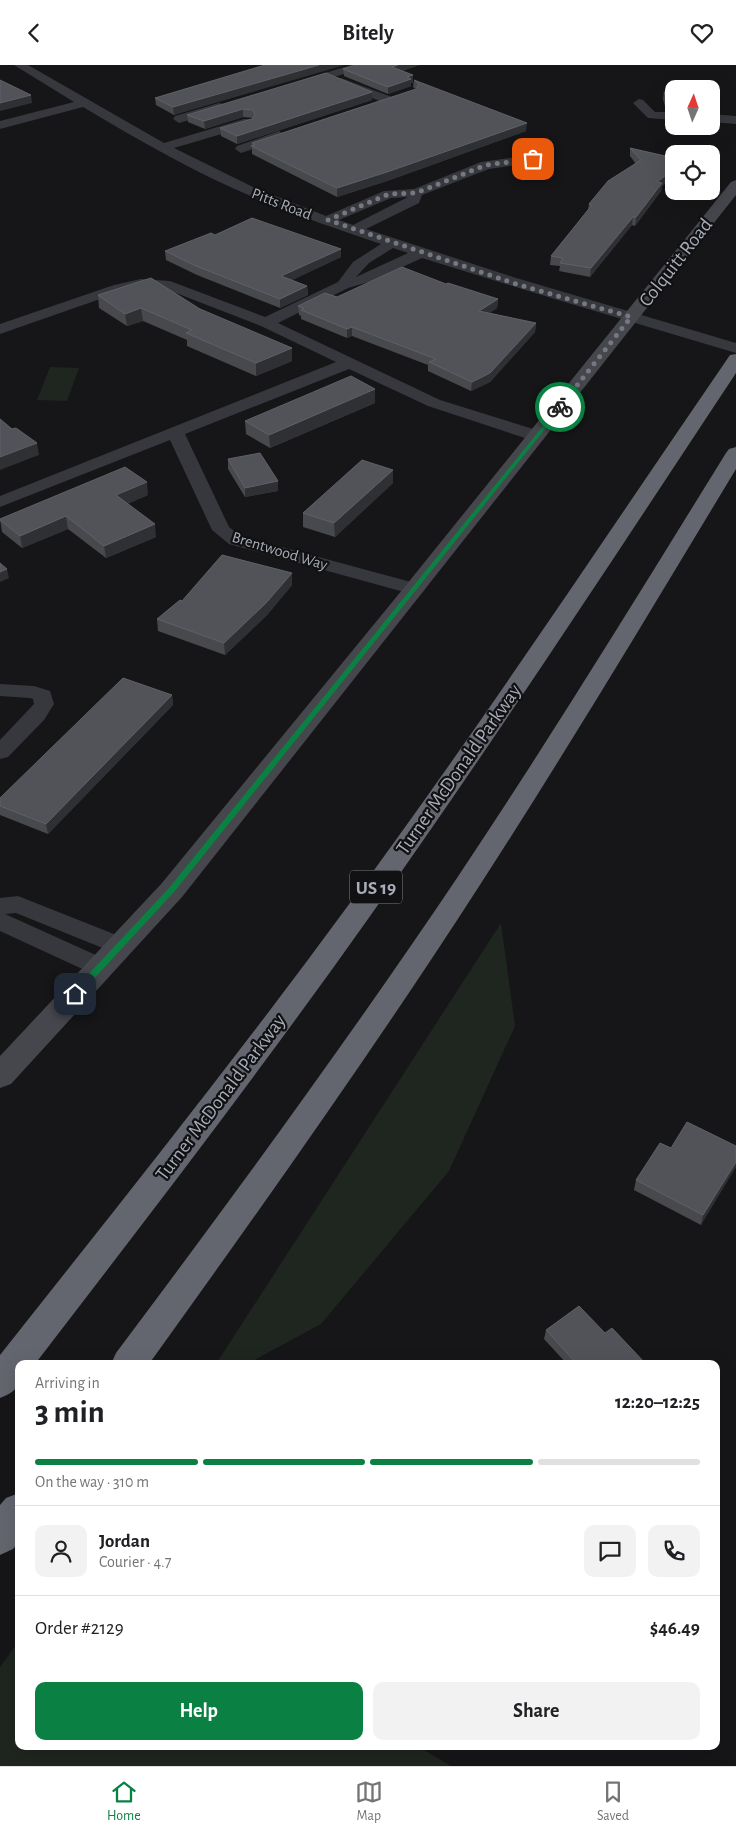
<!DOCTYPE html>
<meta charset="utf-8">
<style>
body{margin:0;font-family:"Alegreya Sans",sans-serif;background:#f2f2f2;color:#202124;height:100vh;display:flex;flex-direction:column;font-size:19px;white-space:nowrap}
*{box-sizing:border-box;margin:0}
p{font-size:16px;color:#757577}
.icon{flex:none;width:28px;height:28px;fill:none;stroke:currentColor;stroke-width:2;stroke-linecap:round;stroke-linejoin:round}
.map{position:relative;flex:1;overflow:hidden}
.drawer{position:absolute;left:15px;top:1295px;width:705px;height:390px;display:flex;flex-direction:column;background:#fff;border-radius:10px;box-shadow:0 5px 20px #0002}
.drawer>*{flex:none}
.needle{width:32px;rotate:3deg}
.controls{position:absolute;left:665px;top:15px;display:grid;gap:10px}
.controls a{display:grid;place-items:center;width:55px;height:55px;border-radius:10px;background:#fff;box-shadow:0 5px 20px #0002;font-size:25px}
.pin{position:absolute;display:grid;place-items:center;width:42px;height:42px;color:#fff;margin:-21px;border-radius:10px;box-shadow:0 2px 8px #0006}
.courier{position:absolute;display:grid;place-items:center;width:50px;height:50px;margin:-25px;border:4px solid #0b8043;border-radius:50%;background:#fff;color:#222;box-shadow:0 1px 6px #0007}
.head em{font-style:normal;font-weight:600}
.head div{display:flex;flex-direction:column-reverse}
.head{display:flex;align-items:center;justify-content:space-between;height:85px;padding:0 20px}
h1{font-size:32px;font-weight:600;line-height:38px}
.bar{display:grid;grid-template-columns:repeat(4,1fr);gap:8px 5px;align-content:center;height:60px;padding:0 20px}
.bar i{height:6px;border-radius:4px;background:#e0e0e0}
.bar .selected{background:#0b8043}
.bar p{grid-column:span 4}
.line{display:flex;align-items:center;gap:12px;padding:0 20px;border-top:1px solid #e0e0e0}
.line div{flex:1}
.round{display:grid;place-items:center;flex:none;width:52px;height:52px;border-radius:10px;background:#f2f2f2}
.primary-button{display:flex;gap:10px;margin-top:auto;padding:10px 20px}
.primary-button a{flex:1;height:58px;border-radius:10px;background:#0b8043;color:#fff;font-size:20px;font-weight:600;line-height:58px;text-align:center}
.primary-button a+a{background:#f2f2f2;color:#202124}
header{display:flex;justify-content:space-between;align-items:center;height:65px;padding:0 20px;background:#fff;font-size:22px;font-weight:600}
.dock{display:flex;justify-content:space-around;align-items:center;height:70px;border-top:1px solid #e0e0e0;background:#fff;font-size:14px;color:#757577}
.dock a{display:grid;justify-items:center;gap:2px}
.dock .selected{color:#0b8043}
.map>svg:first-child{display:block}
.green{fill:#1e261f}
.lines{fill:none;stroke-linecap:round;stroke-linejoin:round}
.street{fill:#37383d;fill-rule:evenodd}
.secondary{fill:#45474d;fill-rule:evenodd}
.highway{fill:#63666e;fill-rule:evenodd}
.wall{fill:#47494d}
.shaded-wall{fill:#2f3033}
.building{fill:#525359;stroke:#5f6168}
.route{fill:#0b8043}
.done{stroke:#757880;stroke-width:5;stroke-dasharray:0 9}
.labels{text-anchor:middle;stroke-width:4.5;stroke-linejoin:round;paint-order:stroke}
.far-street-label{font-size:16px;fill:#a8adb8;stroke:#111113}
.shield{fill:#111113;stroke:#7b7e86;stroke-width:1}
.shield-label{font-size:19px;font-weight:bold;fill:#a8adb8}
.street-label{font-size:20px;fill:#a8adb8;stroke:#111113}
</style>
<header><svg class="icon" aria-label="back" viewBox="0 0 24 24"><path d="M15 5l-7 7 7 7"/></svg>Bitely<svg class="icon" aria-label="heart" viewBox="0 0 24 24"><path d="M12 20l-8-8c-3-5 5-10 8-4 3-6 11-1 8 4z"/></svg></header>
<div class="map">
<svg width="736" height="1701" viewBox="0 0 736 1701">
<rect width="100%" height="100%" fill="#161618"/>
<path class="green" d="M50 302 79 303 67 336 37 335Z
M501 858 515 961 449 1106 321 1259 247 1299H216Z
M19 1576V1681H417L451 1701H0V1602Z"/>
<g class="lines">
<path class="street" d="M14 0H28L164 78 244 54H252L254 57 252 60 174 83 253 122 326 151 384 126 414 124 481 97 533 90 538 91 539 94 538 97 489 104 422 130 419 138 366 164 513 212 736 278V288L548 232 422 193 372 216 348 223 278 258 440 335 543 367 545 371 543 375H531L428 341 349 304 185 369 229 462 241 471 422 520 425 524 422 528 415 530 229 479 212 465 170 375 0 442V431L336 297 261 261 163 223 141 222 123 226 0 269V259L114 220 141 214 170 216 265 252 338 217 353 197 381 179C340 165 298 151 258 134 197 109 140 76 83 42L0 64V56L74 37ZM408 132 353 160 339 155 391 133ZM393 183 408 188 356 212 369 198Z
M351 0H360L362 2 360 4 304 21 300 23 294 19 296 17Z
M341 13 392 32 394 35 392 38H384L337 18 335 16Z
M639 34 643 35 655 47H674V55L648 53 633 38Z
M219 38 223 39 225 42 223 45 179 58 173 54 175 51Z
M711 49 736 51V59L711 57Z
M279 66 286 71 284 74 241 88 235 84 237 81Z
M0 619 34 621 50 626 54 639 44 655 8 692 0 694V675L34 639 33 634 30 633 0 631Z
M18 831 129 875 132 881 129 887 120 890 16 848 5 849 109 896 112 902 109 908 100 911 91 908 0 866V833Z"/>
<path class="secondary" d="M736 115V130L182 832 11 1019 0 1023V991L162 818 407 519 731 117Z"/>
<path class="highway" d="M736 289V308C615 491 495 675 368 854 261 1005 148 1152 35 1299H19C19 1319 21 1325 0 1333V1290C117 1142 235 995 347 842 480 662 603 475 730 290Z
M736 382V404C651 545 566 687 476 826 372 987 261 1143 149 1299H111L116 1288C233 1132 348 975 457 813 550 674 638 530 726 388L729 384Z
M19 1428V1477L13 1484 0 1490V1440L6 1433Z"/>
</g>
<path class="wall" d="M265 0 174 50 156 40 155 33Z
M356 0H419L402 6 413 18H411V21L388 29 344 11 343 4Z
M414 15 526 66 390 115 337 132 252 89V78L416 24 413 22Z
M372 27V35L237 79 221 71 220 63 252 54 253 53 243 52 205 64 188 57 187 50Z
M664 27H674V47L666 45 663 34Z
M671 49H674V61H705V64L672 63 670 57Z
M630 83 674 93V111L662 121 661 126 635 161 632 160 590 212 559 206 560 201 550 200 551 191 588 145 589 139 636 99 630 91Z
M215 170 341 192 292 215 307 221 308 230 280 243 197 210 166 195 165 186Z
M446 219 498 234 497 243 489 248 536 258 535 267 490 317 471 326 428 306V300L352 271 347 273 301 254V251L299 250 298 241 337 232Z
M98 230 200 244 292 296 256 311 187 281V275L143 256 127 261 99 243Z
M375 338 270 383 246 369 245 356Z
M228 394 278 416V426L245 432 228 404Z
M393 405V418L335 472 303 462V448Z
M148 430 127 439 156 472 106 493 68 464 22 483 2 467 0 454Z
M292 520 267 550 225 590 158 566 157 554 182 536Z
M172 630 173 640 48 769 0 750V733Z
M736 1081 701 1160 634 1125 636 1115 671 1083Z
M546 1265 605 1268 646 1299H567L544 1274Z"/>
<path class="shaded-wall" d="M319 0H345L174 50 173 42Z
M398 0H419L392 9V2Z
M413 10V18H411V21L388 29V22L407 12Z
M372 27V35L237 79V71Z
M31 30 32 38 0 46V38Z
M243 44V52L205 64 204 56Z
M527 58 526 66 390 115 337 132V123Z
M674 104V111L662 121 661 126 635 161 636 152 657 117Z
M633 152 632 160 590 212 591 203Z
M341 184V192L282 220 281 211Z
M307 221 308 230 280 243V234Z
M498 234 497 243 479 255V246Z
M141 243 143 256 127 261 125 249Z
M536 258 535 267 490 317 471 326 472 317Z
M352 262V271L347 273V264Z
M292 283V296L256 311V298Z
M375 324V338L270 383 269 370Z
M37 378 39 390 0 405V392Z
M393 405V418L335 472 334 458Z
M278 416V426L245 432V423Z
M147 417 148 430 118 443 116 430Z
M66 451 68 464 22 483 20 471Z
M155 459 156 472 106 493 104 481Z
M7 504 9 513 0 517V507Z
M292 508V520L267 550 225 590 224 578Z
M172 630 173 640 48 769 46 759Z
M736 1097V1102L701 1160 703 1150Z"/>
<path class="building" d="M265 0H319L173 42 155 33Z
M356 0H398L392 2 413 10 407 12 411 14 388 22 343 4Z
M326 8 372 27 237 71 220 63 252 54 255 50 253 45 243 44 204 56 187 50Z
M0 15 31 30 0 38Z
M414 15 527 58 390 106 337 123 251 81 255 80 252 78 416 24 419 19Z
M664 27H674V39L667 37Z
M671 49H674V55H673Z
M630 83 674 93V104L657 117 662 118 636 152H633L591 203 560 198 563 193 551 191 592 140 589 139 608 116 641 95Z
M252 153 341 184 281 211 307 221 280 234 196 201 165 186 211 168 215 170Z
M402 202 446 219 448 218 498 234 479 246 536 258 490 308 472 317 429 297 436 294 352 262 347 264 301 245 304 243 298 241 325 228 337 232Z
M151 213 200 244 292 283 256 298 186 268 192 265 141 243 125 249 98 230Z
M351 311 375 324 269 370 245 356Z
M0 354 12 364 16 363 37 378 0 392Z
M260 388 278 416 245 423 228 394Z
M362 395 393 405 334 458 303 448Z
M125 402 147 417 116 430 155 459 104 481 66 451 20 471 0 455V454Z
M222 490 292 508 266 538 224 578 157 554 180 535 182 536Z
M0 498 7 504 0 507Z
M123 613 172 630 46 759 0 741V733Z
M687 1057 736 1081V1097L703 1150 636 1115 660 1078 671 1083Z
M579 1241 605 1268 612 1263 646 1299H577L546 1265Z"/>
<path class="route" d="M560 340 562 343 174 827 78 931H72V927L169 823Z"/>
<g class="lines">
<path class="done" d="M533 94 486 100 416 128 389 129 328 155 516 219 631 252 560 342"/>
</g>
<g class="labels">
<g class="far-street-label">
<text transform="translate(282 138) rotate(21)" y="6">Pitts Road</text>
<text transform="translate(280 485) rotate(17)" y="6">Brentwood Way</text>
</g>
<rect class="shield" x="350" y="805.5" width="52" height="33" rx="4"/>
<g class="shield-label">
<text x="376" y="829">US 19</text>
</g>
<g class="street-label">
<text transform="translate(675 197) rotate(-52)" y="7">Colquitt Road</text>
<text transform="translate(458 704) rotate(-55)" y="7">Turner McDonald Parkway</text>
<text transform="translate(220 1032) rotate(-53)" y="7">Turner McDonald Parkway</text>
</g>
</g>
</svg>
<div class="controls">
<a><svg class="needle" viewBox="-14 -14 28 28"><path d="M0-13l5 13h-10z" fill="#e53935"/><path d="M0 13l5-13h-10z" fill="#757577"/></svg></a>
<a><svg class="icon" aria-label="locate" viewBox="0 0 24 24"><circle cx="12" cy="12" r="6"/><path d="M12 2v4M12 18v4M2 12h4M18 12h4"/></svg></a>
</div>
<div class="pin" style="left:533px;top:94px;background:#ea580c"><svg class="icon" aria-label="bag" viewBox="0 0 24 24"><path d="M5 8h14l-1 12H6zM9 8a3 3 0 0 1 6 0"/></svg></div>
<div class="pin" style="left:75px;top:929px;background:#1f2937"><svg class="icon" aria-label="home" viewBox="0 0 24 24"><path d="M3 11l9-7 9 7M6 9v11h12V9"/></svg></div>
<div class="courier" style="left:560px;top:342px"><svg class="icon" aria-label="bike" viewBox="0 0 24 24"><circle cx="6" cy="16" r="4"/><circle cx="18" cy="16" r="4"/><path d="M6 16l4-8h5l3 8M10 8l3 8H6M13 5h3"/></svg></div>
<section class="drawer">
<div class="head"><div><h1>3 min</h1><p>Arriving in</p></div><em>12:20–12:25</em></div>
<div class="bar"><i class="selected"></i><i class="selected"></i><i class="selected"></i><i></i><p>On the way · 310 m</p></div>
<div class="line" style="height:90px"><a class="round"><svg class="icon" aria-label="person" viewBox="0 0 24 24"><circle cx="12" cy="8" r="4"/><path d="M4 21q1-7 8-7t8 7"/></svg></a><div><b>Jordan</b><p>Courier · 4.7</p></div><a class="round"><svg class="icon" aria-label="chat" viewBox="0 0 24 24"><path d="M4 5h16v11H9l-5 4z"/></svg></a><a class="round"><svg class="icon" aria-label="phone" viewBox="0 0 24 24"><path d="M5 4h4l2 5-3 2q2 4 5 5l2-3 5 2v4C11 20 4 13 5 4z"/></svg></a></div>
<div class="line" style="height:65px"><div>Order #2129</div><b>$46.49</b></div>
<div class="primary-button"><a>Help</a><a>Share</a></div>
</section>
</div>
<nav class="dock">
<a class="selected"><svg class="icon" aria-label="home" viewBox="0 0 24 24"><path d="M3 11l9-7 9 7M6 9v11h12V9"/></svg>Home</a>
<a><svg class="icon" aria-label="map" viewBox="0 0 24 24"><path d="M3 6l6-2 6 2 6-2v14l-6 2-6-2-6 2zM9 4v14M15 6v14"/></svg>Map</a>
<a><svg class="icon" aria-label="saved" viewBox="0 0 24 24"><path d="M7 4h10v16l-5-4-5 4z"/></svg>Saved</a>
</nav>
